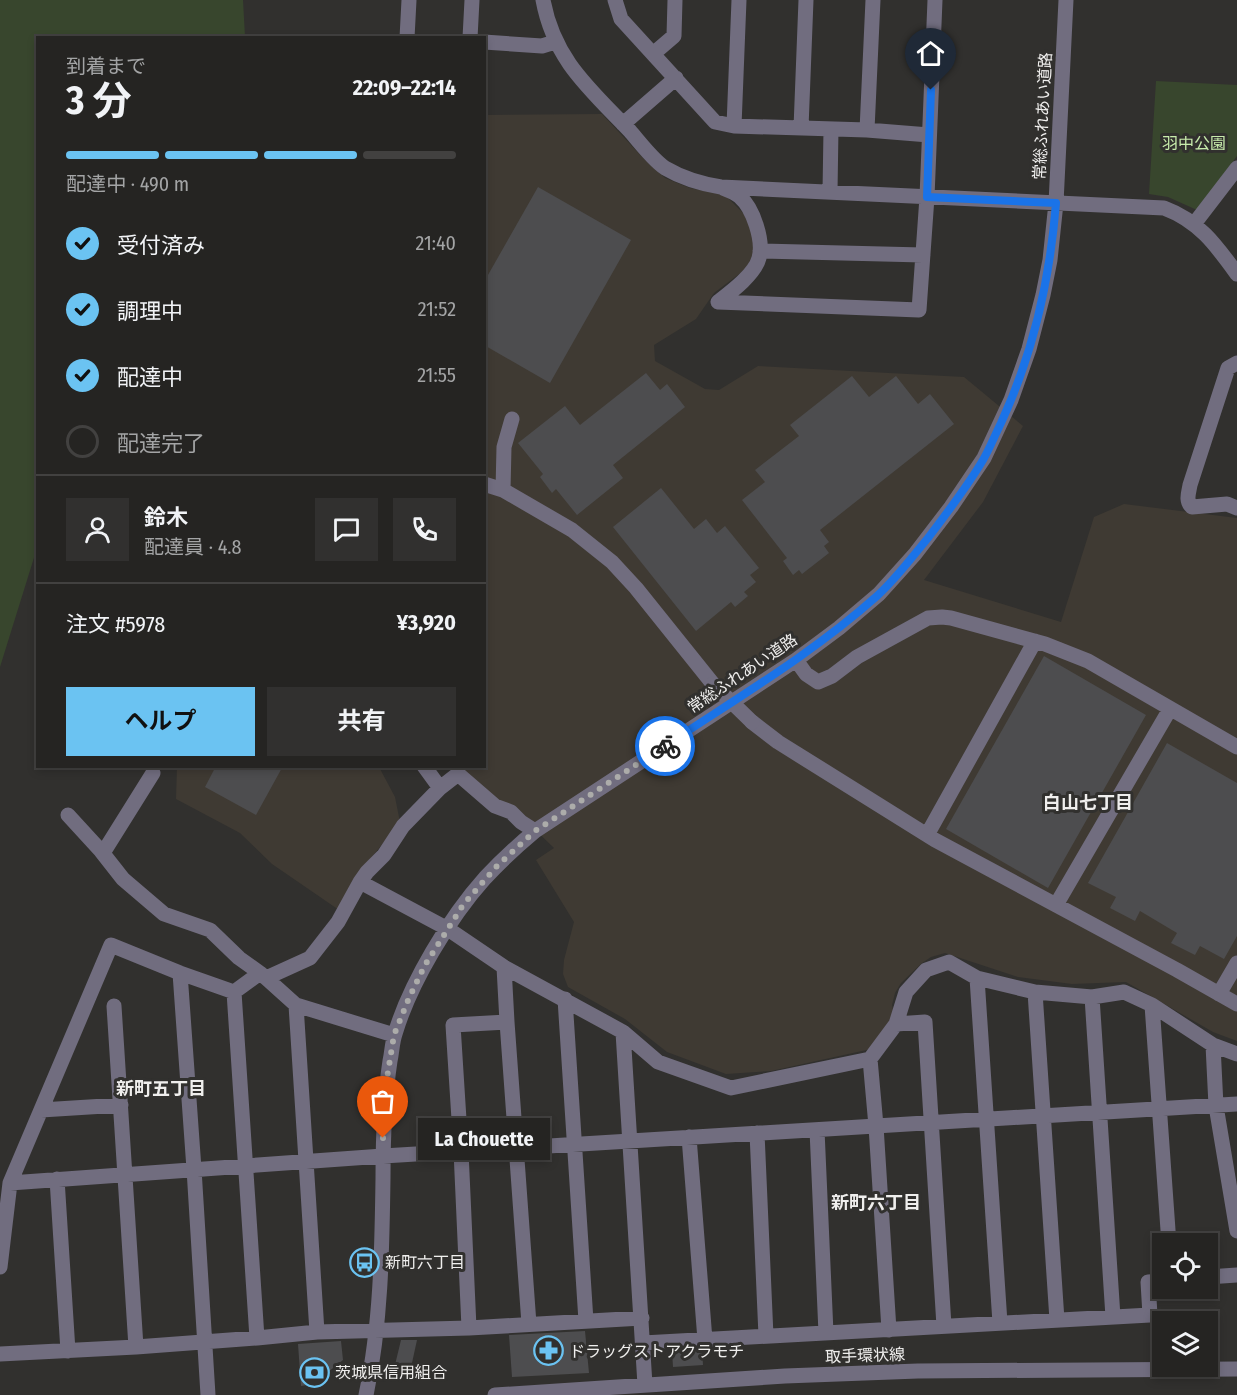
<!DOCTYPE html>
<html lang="ja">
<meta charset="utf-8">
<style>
body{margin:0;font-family:"Fira Sans Condensed","Noto Sans JP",sans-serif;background:#31302f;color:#f1f3f6;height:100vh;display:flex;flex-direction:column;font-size:22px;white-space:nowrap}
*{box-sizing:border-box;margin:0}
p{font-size:20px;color:#a3a4a5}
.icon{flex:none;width:33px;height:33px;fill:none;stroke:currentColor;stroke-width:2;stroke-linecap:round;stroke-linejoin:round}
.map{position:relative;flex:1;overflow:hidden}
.panel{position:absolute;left:36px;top:36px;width:450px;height:732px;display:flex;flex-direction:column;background:#252422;border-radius:0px;box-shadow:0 3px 9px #0003,0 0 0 2px #424140}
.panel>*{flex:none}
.buttons{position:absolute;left:1152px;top:1233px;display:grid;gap:12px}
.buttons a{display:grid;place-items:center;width:66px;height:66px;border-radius:0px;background:#252422;box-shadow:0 3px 9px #0003,0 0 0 2px #424140;font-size:30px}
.pin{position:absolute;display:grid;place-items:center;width:51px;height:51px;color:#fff;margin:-62px -26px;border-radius:50% 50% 50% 0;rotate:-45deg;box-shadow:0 0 6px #0007}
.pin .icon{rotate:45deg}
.courier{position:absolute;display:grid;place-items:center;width:60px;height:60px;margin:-30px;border:4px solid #1a73e8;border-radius:50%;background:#fff;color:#222;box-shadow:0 2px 8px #0007}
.bubble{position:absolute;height:42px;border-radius:0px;background:#252422;box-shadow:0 3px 9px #0003,0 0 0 2px #424140;font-size:20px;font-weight:700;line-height:42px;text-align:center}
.summary em{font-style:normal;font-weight:700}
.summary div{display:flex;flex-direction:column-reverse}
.summary{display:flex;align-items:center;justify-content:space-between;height:102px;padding:0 30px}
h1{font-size:39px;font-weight:700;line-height:45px}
.bar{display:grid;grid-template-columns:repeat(4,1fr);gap:9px 6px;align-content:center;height:72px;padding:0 30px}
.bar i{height:8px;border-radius:4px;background:#424140}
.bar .active{background:#6bc3f2}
.bar p{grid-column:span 4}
.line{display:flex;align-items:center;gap:15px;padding:0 30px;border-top:2px solid #424140}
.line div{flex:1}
.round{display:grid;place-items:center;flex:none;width:63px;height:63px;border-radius:0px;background:#31302f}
ol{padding:0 30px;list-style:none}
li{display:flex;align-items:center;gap:18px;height:66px}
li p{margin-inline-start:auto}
li .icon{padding:6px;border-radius:50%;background:#6bc3f2;color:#111;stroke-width:4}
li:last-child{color:#a3a4a5}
li i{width:33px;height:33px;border:3px solid #424140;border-radius:50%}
.action{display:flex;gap:12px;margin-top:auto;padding:12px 30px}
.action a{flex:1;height:69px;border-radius:0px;background:#6bc3f2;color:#111;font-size:24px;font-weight:700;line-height:69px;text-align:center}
.action a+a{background:#31302f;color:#f1f3f6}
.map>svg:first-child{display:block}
.built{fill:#3f3a33}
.green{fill:#38462d}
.building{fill:#4d4d4f}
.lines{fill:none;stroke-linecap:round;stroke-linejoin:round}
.minor{stroke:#716d7f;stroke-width:15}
.minor-bridge{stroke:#716d7f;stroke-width:15}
.done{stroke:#acacaa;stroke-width:6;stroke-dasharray:0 10.8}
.route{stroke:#1a73e8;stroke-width:8}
.labels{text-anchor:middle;stroke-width:6;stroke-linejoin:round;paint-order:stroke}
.street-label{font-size:16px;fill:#efeeed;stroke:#31302e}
.park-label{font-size:16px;fill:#c7ebab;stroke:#31302e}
.poi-label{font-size:16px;fill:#efeeed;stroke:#31302e;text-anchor:start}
.neighbourhood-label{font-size:18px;font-weight:bold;fill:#efeeed;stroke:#31302e}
</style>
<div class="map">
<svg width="1237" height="1395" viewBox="0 0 1237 1395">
<rect width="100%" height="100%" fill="#31302e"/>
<path class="built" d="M602 114 644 159 665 178 690 188 725 195 744 214 754 235V251L747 268 714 293 696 319 654 345 655 361 705 389 719 390 758 366 964 377 1023 426 983 502 924 580 1061 622 1094 517 1124 504 1237 518V1041L1213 1032 1126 982 1072 984 1018 977 945 953 931 957 922 963 901 983 895 993 892 1005 896 1024 871 1049 771 1071 726 1074 667 1052 625 1019 568 987 563 974 564 960 574 922 536 860 554 848 521 816 496 801 460 768V767L484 766 485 115Z
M177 767H379L395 797 400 822 363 868 339 910 272 864 240 833 176 799Z"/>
<path class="green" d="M0 0H243L245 37 38 38 37 548 0 667Z
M1156 81 1237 85V156L1197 210 1168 197 1149 194Z"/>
<path class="building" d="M538 187 631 240 550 383 484 345V282Z
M646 373 660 390 667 384 685 407 613 465 623 478 577 515 556 489 552 493 540 477 543 474 518 443 565 406 580 425Z
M852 376 869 397 896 376 918 404 930 394 954 424 820 530 829 542 824 546 829 553 802 574 799 570 793 575 783 561 787 558 742 500 765 482 755 470 799 436 790 425Z
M661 488 694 529 706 519 717 533 725 526 759 568 750 575 756 582 744 592 748 596 735 607 731 602 696 631 613 527Z
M1044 656 1146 715 1048 888 946 829Z
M1167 743 1237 783V936L1224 959 1200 946 1195 955 1171 943 1177 933 1140 911 1135 921 1110 908 1116 897 1088 883Z
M216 766H283L256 815 205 787Z
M585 1331 589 1373 512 1377 509 1335Z
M401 1340H417L410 1372 394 1369Z
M341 1341 343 1360 313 1384 301 1386 298 1344Z
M702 1350 703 1365 673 1367 672 1351Z"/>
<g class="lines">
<path class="minor" d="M543 0C554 60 590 89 630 131 639 142 654 161 665 168 682 178 702 184 721 187L1164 208C1199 221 1216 245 1237 274
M615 0 621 19 715 122 734 126 867 130 929 135
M407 38 409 0
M470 38 472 0
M484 42 542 46 555 42
M653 54 674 36 675 0
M623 124 676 78
M734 126 739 0
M801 128 806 0
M867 130 873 0
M830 192 831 129
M1194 224 1237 168
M760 251 923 255
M718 302 919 310 927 197 935 0
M718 302C731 292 755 274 759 258 764 241 753 208 740 197 736 193 728 190 723 188
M1237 363 1228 368 1190 485C1189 492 1185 501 1192 507L1227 504 1237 508
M484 484 503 490 572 530 612 562 636 588 713 684
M503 490 504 447 512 419
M796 660 806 674 818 682 832 676 857 657 928 618 942 617 951 618 1045 644 1088 661 1237 747
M752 722 778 742 935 840 1177 970 1237 1004
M424 766 440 788
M68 815 101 851 123 879 164 914 210 930 239 958 260 973
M927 835 1035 641
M103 853 153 773
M360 882 448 929 504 967 623 1032 658 1062 731 1088 870 1059 896 1024 906 992 926 970 949 962 977 978 1035 992 1092 997 1124 992 1152 1005 1213 1045 1237 1054
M1056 905 1170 709
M504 967 507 1022 529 1324
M180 973 194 1169 208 1395
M266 978 296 1005 394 1035
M977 978 1000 1323
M234 992 260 973 266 978 310 958 338 922 360 882 367 872 384 855 403 826 440 788 458 774 495 806 511 812 521 822 535 831
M234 992 257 1338
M1035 992 1057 1320
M1219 994 1237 963
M1092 997 1113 1317
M565 999 586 1321
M296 1005 317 1332
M1152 1005 1169 1244
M114 1006 136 1347
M896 1024 925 1022 944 1326
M623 1032 645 1385
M1213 1045 1216 1106 1237 1231
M870 1059 876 1126 889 1330
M41 1110 121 1105
M817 1130 826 1333
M757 1133 766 1336
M689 1137 705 1340
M57 1179 68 1351
M10 1183 383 1156 1237 1104
M0 1267 10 1183 111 945 180 973 234 992
M1208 1277 1237 1275
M469 1328 461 1151 453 1025 507 1022
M643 1343 1150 1315 1148 1282 1162 1281
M0 1354 136 1347 257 1338 317 1332 469 1328 642 1318
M366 1395C381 1324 382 1251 383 1178 383 1139 384 1100 390 1061 392 1052 392 1043 395 1034 410 983 450 917 485 878 501 861 517 846 535 831L796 660 839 628 879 594 915 554 951 507 984 458 1011 400 1029 349 1043 295 1050 260 1056 203 1066 0
M495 1395 785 1376 918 1371 1237 1369"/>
<path class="minor-bridge" d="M713 684 752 722"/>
</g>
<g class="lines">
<path class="done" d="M383 1138V1121L387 1078 394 1035 409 998 425 965 463 905 496 867 535 831 665 746"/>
<path class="route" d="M665 746C737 698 812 654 877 596 896 579 912 557 928 538 947 513 967 487 983 460 990 448 995 435 1001 423 1033 354 1050 279 1056 203L927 197 931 90"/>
</g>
<defs>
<symbol id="bus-ring" viewBox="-11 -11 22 22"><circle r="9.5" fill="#31302e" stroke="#6bc3f2" stroke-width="1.5"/><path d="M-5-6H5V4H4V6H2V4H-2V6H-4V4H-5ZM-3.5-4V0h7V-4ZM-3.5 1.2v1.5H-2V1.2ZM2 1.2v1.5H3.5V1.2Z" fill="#6bc3f2"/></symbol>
<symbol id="pharmacy-ring" viewBox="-11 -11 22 22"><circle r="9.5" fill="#31302e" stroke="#6bc3f2" stroke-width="1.5"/><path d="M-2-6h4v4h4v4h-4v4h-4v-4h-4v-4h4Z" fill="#6bc3f2"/></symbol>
<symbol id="bank-ring" viewBox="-11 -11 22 22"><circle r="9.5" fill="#31302e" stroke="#6bc3f2" stroke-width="1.5"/><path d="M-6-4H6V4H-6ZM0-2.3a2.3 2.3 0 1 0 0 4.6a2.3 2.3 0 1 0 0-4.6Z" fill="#6bc3f2"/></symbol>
</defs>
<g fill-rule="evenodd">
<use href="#bus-ring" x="348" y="1246" width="33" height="33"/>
<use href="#pharmacy-ring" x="532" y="1334" width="33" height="33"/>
<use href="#bank-ring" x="298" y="1356" width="33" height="33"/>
</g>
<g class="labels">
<g class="street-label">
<text transform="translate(1042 116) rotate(-87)" y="6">常総ふれあい道路</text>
<text transform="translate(742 673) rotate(-34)" y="6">常総ふれあい道路</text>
<text transform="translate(865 1355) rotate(-2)" y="6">取手環状線</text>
</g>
<g class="park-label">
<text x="1194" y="149">羽中公園</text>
</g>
<g class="poi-label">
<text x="385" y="1268">新町六丁目</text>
<text x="569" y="1357">ドラッグストアクラモチ</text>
<text x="335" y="1378">茨城県信用組合</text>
</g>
<g class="neighbourhood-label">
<text x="1088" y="809">白山七丁目</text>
<text x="161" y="1095">新町五丁目</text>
<text x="876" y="1209">新町六丁目</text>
</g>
</g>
</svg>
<div class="buttons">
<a><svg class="icon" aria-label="locate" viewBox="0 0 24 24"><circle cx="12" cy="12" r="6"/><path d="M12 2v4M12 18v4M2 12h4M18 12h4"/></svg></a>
<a><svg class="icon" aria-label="layers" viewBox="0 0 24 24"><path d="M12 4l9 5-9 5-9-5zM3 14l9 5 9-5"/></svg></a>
</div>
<div class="pin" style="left:383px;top:1138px;background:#ea580c"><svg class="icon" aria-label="bag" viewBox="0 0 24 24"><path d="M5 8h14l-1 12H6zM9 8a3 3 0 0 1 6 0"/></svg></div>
<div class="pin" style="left:931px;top:90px;background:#1f2937"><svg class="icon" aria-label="home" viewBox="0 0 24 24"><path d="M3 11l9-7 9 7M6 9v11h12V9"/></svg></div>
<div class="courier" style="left:665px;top:746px"><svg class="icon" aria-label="bike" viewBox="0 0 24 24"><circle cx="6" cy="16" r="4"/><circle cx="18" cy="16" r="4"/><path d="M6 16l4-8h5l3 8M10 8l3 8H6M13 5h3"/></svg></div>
<div class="bubble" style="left:418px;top:1118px;width:132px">La Chouette</div>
<section class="panel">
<div class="summary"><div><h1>3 分</h1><p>到着まで</p></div><em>22:09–22:14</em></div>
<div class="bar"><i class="active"></i><i class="active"></i><i class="active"></i><i></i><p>配達中 · 490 m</p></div>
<ol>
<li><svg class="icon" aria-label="check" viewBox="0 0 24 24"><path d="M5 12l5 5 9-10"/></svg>受付済み<p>21:40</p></li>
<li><svg class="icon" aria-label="check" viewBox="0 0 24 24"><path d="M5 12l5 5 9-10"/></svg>調理中<p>21:52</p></li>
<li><svg class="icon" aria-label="check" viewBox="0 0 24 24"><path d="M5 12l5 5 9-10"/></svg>配達中<p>21:55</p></li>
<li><i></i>配達完了</li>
</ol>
<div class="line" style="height:108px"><a class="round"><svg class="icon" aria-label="person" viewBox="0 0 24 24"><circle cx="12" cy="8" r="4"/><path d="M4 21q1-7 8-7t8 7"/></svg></a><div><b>鈴木</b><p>配達員 · 4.8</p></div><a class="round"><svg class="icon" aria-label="chat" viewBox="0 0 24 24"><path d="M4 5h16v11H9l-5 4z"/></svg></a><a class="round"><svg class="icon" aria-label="phone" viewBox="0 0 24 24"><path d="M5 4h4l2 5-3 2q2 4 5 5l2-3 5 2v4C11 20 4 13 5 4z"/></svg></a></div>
<div class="line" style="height:78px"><div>注文 #5978</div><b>¥3,920</b></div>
<div class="action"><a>ヘルプ</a><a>共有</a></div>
</section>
</div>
